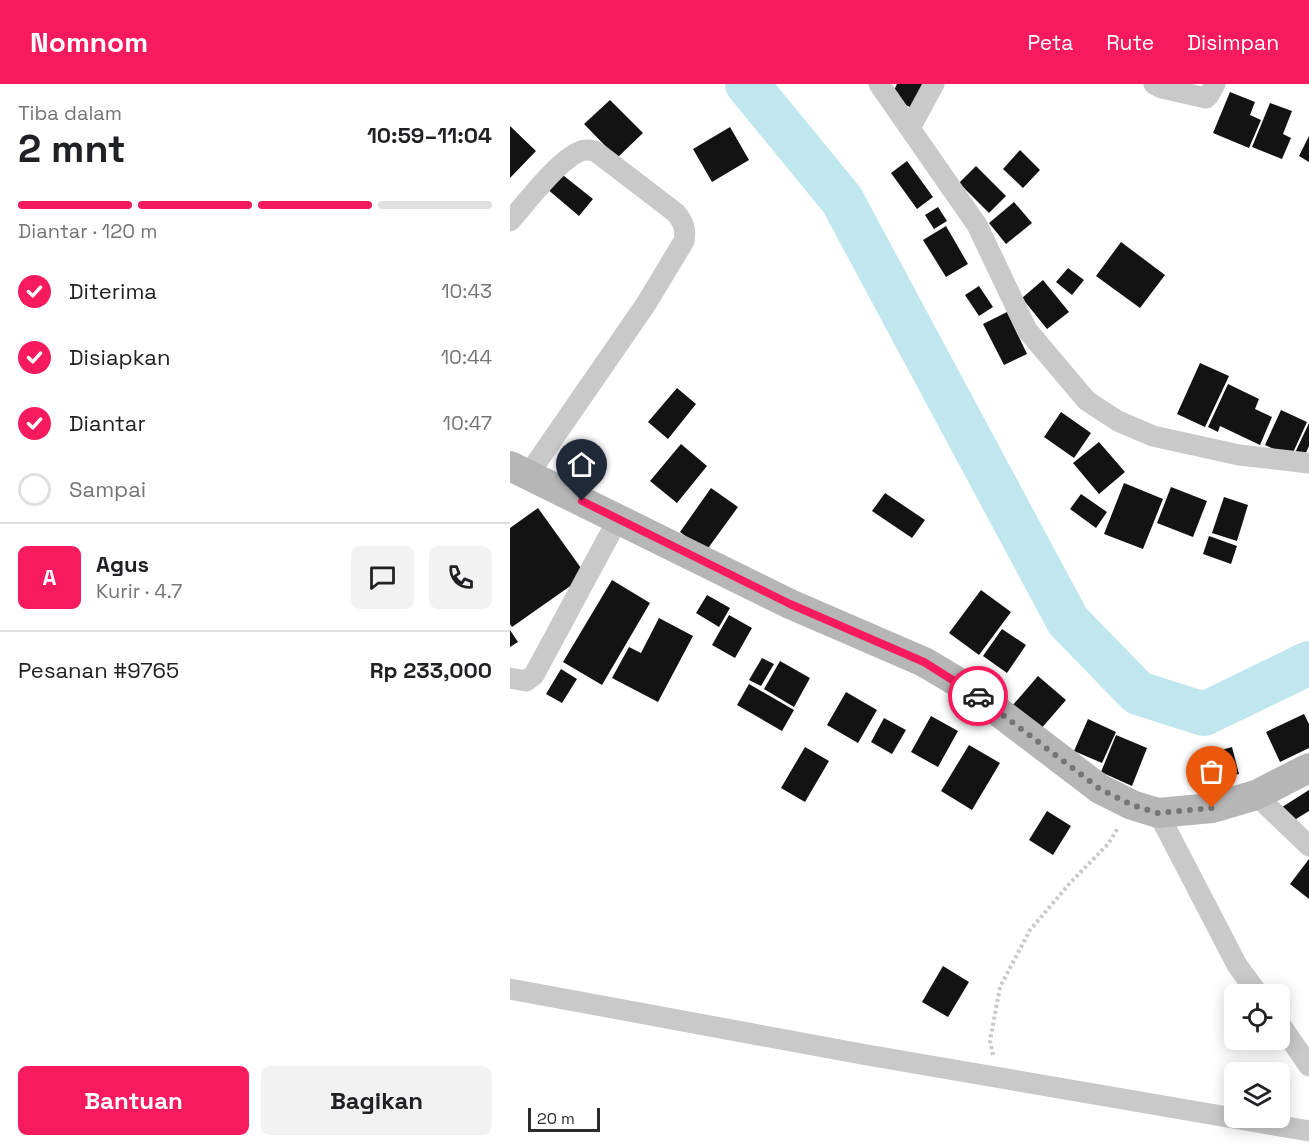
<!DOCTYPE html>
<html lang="id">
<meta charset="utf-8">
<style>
body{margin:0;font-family:"Space Grotesk",sans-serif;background:#f2f2f2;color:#202124;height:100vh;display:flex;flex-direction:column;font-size:22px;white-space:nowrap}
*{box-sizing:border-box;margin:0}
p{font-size:20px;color:#757577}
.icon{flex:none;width:33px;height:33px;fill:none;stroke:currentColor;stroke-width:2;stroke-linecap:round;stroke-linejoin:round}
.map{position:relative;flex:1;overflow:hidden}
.side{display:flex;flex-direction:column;background:#fff;width:510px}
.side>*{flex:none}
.controls{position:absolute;left:714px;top:900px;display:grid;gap:12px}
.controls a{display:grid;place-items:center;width:66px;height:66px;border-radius:9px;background:#fff;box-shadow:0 3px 15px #0003;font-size:30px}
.scale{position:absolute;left:18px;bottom:15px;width:72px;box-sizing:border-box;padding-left:6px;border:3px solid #2c2c2c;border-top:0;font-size:16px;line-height:21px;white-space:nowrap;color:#2c2c2c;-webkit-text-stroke:4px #fff;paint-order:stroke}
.pin{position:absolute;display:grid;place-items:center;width:51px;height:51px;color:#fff;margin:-62px -26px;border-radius:50% 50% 50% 0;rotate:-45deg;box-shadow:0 0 6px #0007}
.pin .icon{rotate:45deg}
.courier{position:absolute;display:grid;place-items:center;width:60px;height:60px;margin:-30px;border:4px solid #f71a5e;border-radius:50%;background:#fff;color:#222;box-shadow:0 2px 8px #0007}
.overview em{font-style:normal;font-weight:800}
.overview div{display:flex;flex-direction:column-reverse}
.overview{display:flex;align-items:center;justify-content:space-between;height:102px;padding:0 18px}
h1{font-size:39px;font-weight:800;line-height:45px}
.bar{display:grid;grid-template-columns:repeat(4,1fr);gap:9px 6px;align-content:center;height:72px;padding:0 18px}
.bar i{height:8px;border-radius:4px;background:#e0e0e0}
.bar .active{background:#f71a5e}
.bar p{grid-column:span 4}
.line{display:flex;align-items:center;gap:15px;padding:0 18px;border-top:2px solid #e0e0e0}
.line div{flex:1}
.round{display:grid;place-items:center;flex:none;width:63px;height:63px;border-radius:9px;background:#f2f2f2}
ol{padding:0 18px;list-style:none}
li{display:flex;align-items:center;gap:18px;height:66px}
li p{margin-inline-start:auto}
li .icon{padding:6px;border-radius:50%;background:#f71a5e;color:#fff;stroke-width:4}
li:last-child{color:#757577}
li i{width:33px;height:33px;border:3px solid #e0e0e0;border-radius:50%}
.button{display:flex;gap:12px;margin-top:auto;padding:12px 18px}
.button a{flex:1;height:69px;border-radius:9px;background:#f71a5e;color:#fff;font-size:24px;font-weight:800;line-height:69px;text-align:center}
.button a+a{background:#f2f2f2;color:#202124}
header{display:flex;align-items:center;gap:36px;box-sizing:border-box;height:84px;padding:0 30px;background:#f71a5e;color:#fff}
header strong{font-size:28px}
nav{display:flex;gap:33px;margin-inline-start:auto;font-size:21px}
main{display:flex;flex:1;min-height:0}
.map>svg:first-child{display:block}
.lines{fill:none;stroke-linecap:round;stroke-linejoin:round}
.river{stroke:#c1e7ee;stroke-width:44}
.building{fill:#131313}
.path{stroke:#c9c9c9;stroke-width:4;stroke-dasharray:3 3;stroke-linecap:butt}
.street{stroke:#c9c9c9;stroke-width:21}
.secondary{stroke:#b6b6b6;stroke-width:30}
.done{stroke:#767676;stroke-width:6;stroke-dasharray:0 10.8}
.route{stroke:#f71a5e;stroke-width:8}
</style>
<header>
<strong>Nomnom</strong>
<nav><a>Peta</a><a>Rute</a><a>Disimpan</a></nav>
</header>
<main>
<section class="side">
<div class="overview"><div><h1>2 mnt</h1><p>Tiba dalam</p></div><em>10:59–11:04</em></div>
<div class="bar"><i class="active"></i><i class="active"></i><i class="active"></i><i></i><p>Diantar · 120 m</p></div>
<ol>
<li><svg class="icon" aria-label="check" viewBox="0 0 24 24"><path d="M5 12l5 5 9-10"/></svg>Diterima<p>10:43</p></li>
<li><svg class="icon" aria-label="check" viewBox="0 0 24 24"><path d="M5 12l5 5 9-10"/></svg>Disiapkan<p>10:44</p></li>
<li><svg class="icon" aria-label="check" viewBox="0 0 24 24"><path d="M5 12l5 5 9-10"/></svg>Diantar<p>10:47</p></li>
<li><i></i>Sampai</li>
</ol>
<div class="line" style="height:108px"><b class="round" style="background:#f71a5e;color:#fff">A</b><div><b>Agus</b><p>Kurir · 4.7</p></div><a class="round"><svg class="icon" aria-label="chat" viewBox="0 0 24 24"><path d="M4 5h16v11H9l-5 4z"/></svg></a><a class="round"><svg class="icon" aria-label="phone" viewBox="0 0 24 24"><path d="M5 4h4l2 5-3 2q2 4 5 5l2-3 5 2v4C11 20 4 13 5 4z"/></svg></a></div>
<div class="line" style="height:78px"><div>Pesanan #9765</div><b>Rp 233,000</b></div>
<div class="button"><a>Bantuan</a><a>Bagikan</a></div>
</section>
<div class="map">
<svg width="799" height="1063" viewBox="0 0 799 1063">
<rect width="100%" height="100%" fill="#fff"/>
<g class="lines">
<path class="river" d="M237 0 332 116 558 537 628 609 694 630 799 579"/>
</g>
<path class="building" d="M387 0H413L402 24 380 14Z
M720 8 745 18 740 31 751 36 739 64 703 49Z
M100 16 133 49 107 74 74 40Z
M760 19 782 27 773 50 781 54 772 75 742 63Z
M0 42 26 67 0 94Z
M220 43 239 76 202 98 183 65Z
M799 52V78L789 72Z
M510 66 530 86 513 104 493 85Z
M397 77 423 113 407 125 381 89Z
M466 82 496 112 479 129 449 99Z
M49 88 83 115 69 132 36 104Z
M504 118 522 139 496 160 479 139Z
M428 123 437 137 424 145 415 131Z
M436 142 458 180 436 193 413 156Z
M611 158 655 191 630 224 586 192Z
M558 184 574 196 562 211 546 198Z
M533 196 559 228 537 245 512 214Z
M469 202 483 223 469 232 455 211Z
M497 228 517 270 494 281 473 240Z
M690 279 719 292 695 343 667 330Z
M718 300 749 315 745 325 762 333 750 361 710 342 708 348 698 343Z
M167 304 186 320 158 355 138 338Z
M771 326 797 338 781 373 755 361Z
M551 328 581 349 564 374 534 353Z
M799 339V362L793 375 784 371Z
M589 358 615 388 589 410 563 379Z
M171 360 197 382 167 419 140 397Z
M614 399 653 415 633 465 594 450Z
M661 403 697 417 683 453 647 439Z
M201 404 228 423 196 467 170 448Z
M375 409 415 436 402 454 362 427Z
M571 410 597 428 586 444 560 425Z
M714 413 738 421 727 457 702 449Z
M28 424 76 491 2 543 0 540V444Z
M699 452 727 462 721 480 693 470Z
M102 496 140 519 92 601 53 578Z
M471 506 501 528 469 571 439 549Z
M197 511 220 524 209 543 186 529Z
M219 531 242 544 225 574 202 561Z
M149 534 183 552 148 618 102 594 119 563 131 569Z
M492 545 516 561 497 589 473 572Z
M0 546 8 558 0 563Z
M252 574 264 580 251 602 239 596Z
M270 577 300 594 284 623 254 605Z
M51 585 67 595 52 619 36 610Z
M528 592 556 616 530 646 502 622Z
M239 600 284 626 272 647 227 621Z
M336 608 367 626 348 659 317 641Z
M794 630 799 640V664L770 678 756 648Z
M421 632 448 647 428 683 401 668Z
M374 634 396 646 382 670 361 658Z
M578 635 606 648 592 679 564 667Z
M606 651 637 664 622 702 591 688Z
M459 661 490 679 462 726 431 707Z
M295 663 319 677 295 718 271 704Z
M722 663 729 690 688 700 682 674Z
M799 706V727L778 740 769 725Z
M537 727 561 742 543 771 519 756Z
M799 775V815L780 800Z
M433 882 459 898 438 933 412 918Z"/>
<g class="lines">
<path class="path" d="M483 971 480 957 490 903 520 846 560 799 598 760 608 744"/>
<path class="street" d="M369 0 467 141 517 246 577 317 608 337 643 352 729 371 799 379
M644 0 652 4 696 14 699 11 705 0
M400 44 424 0
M0 137C17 118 49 75 71 67 76 65 80 66 85 67L166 129C174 139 176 145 174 157L136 220 18 391
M0 594 16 597 24 591 108 435
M746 711 799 762
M648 729 727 881 748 910
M0 905 357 971 799 1047
M770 940 799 982"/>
<path class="secondary" d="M0 382 280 520 414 578 456 603 590 705 622 721 648 729 702 724 746 711 799 684"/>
</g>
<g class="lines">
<path class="done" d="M468 612 590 705 622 721 648 729 702 724"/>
<path class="route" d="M72 417 280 520 414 578 468 612"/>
</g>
</svg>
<div class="controls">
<a><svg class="icon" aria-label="locate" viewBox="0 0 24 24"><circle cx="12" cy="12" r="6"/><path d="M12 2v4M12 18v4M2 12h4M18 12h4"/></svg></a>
<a><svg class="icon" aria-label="layers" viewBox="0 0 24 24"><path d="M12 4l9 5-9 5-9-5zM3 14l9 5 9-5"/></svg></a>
</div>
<div class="scale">20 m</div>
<div class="pin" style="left:702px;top:724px;background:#ea580c"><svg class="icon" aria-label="bag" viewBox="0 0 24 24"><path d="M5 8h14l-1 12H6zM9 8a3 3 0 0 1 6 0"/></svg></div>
<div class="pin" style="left:72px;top:417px;background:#1f2937"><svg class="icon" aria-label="home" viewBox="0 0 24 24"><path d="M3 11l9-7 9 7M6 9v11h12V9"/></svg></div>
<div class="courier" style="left:468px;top:612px"><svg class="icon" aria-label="car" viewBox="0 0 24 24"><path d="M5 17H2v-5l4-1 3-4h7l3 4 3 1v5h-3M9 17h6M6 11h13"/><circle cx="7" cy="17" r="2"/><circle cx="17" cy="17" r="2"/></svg></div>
</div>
</main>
